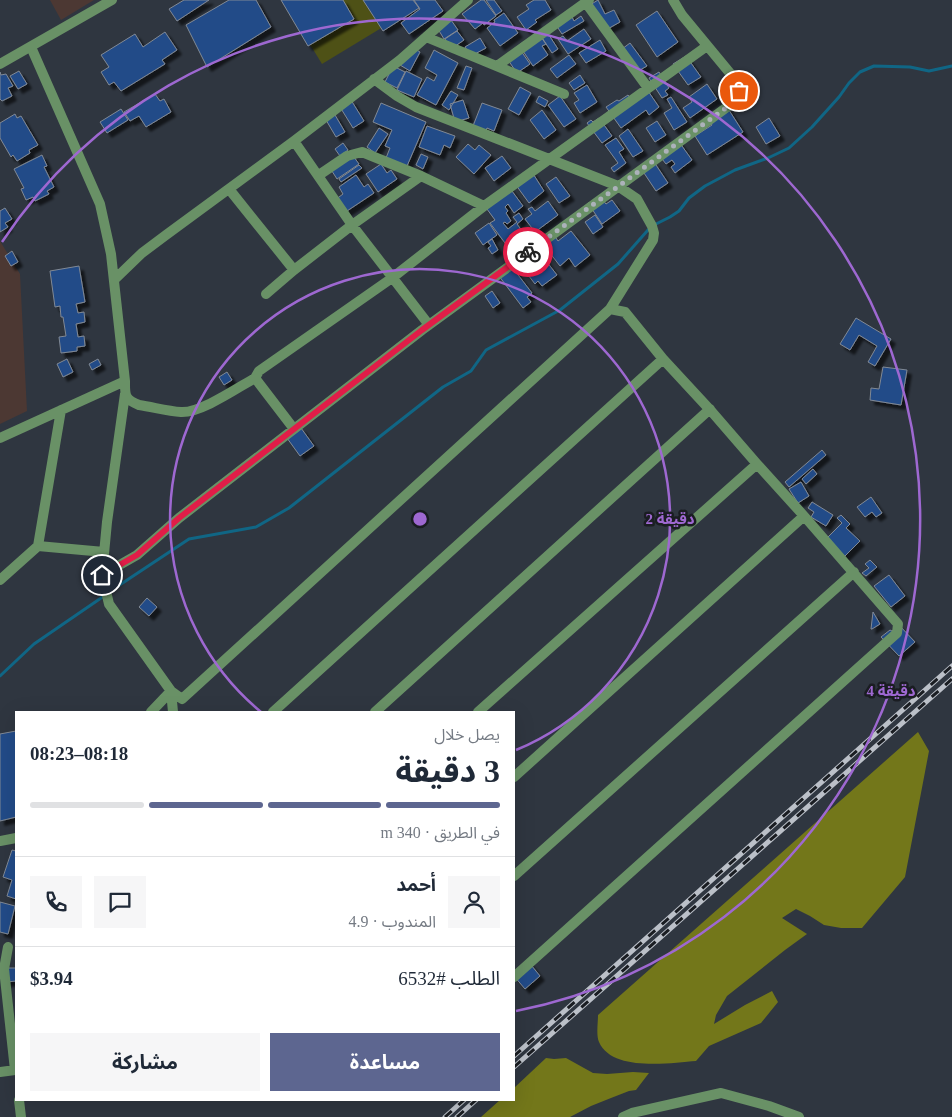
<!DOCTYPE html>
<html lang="ar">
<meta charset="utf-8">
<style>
body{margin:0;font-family:"Times New Roman","Noto Sans Arabic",serif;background:#f6f6f7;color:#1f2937;direction:rtl;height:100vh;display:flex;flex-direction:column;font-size:19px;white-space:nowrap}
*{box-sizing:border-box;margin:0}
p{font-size:16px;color:#747a83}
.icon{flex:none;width:28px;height:28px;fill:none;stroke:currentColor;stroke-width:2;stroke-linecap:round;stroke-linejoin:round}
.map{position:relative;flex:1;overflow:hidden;direction:ltr}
.sheet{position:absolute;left:15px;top:711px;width:500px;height:390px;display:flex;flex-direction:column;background:#fff;border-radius:0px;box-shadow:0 5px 20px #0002;direction:rtl}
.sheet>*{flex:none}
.pin{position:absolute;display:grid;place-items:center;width:42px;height:42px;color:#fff;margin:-21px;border:2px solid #fff;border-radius:50%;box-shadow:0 1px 5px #0007}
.courier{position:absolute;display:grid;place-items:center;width:50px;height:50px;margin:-25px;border:4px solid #e11d48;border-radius:50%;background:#fff;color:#222;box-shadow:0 1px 6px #0007}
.summary em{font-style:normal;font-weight:700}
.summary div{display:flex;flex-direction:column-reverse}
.summary{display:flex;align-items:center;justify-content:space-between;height:85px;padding:0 15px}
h1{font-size:32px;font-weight:700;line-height:38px}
.bar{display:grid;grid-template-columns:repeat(4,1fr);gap:8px 5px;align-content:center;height:60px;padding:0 15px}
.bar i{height:6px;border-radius:4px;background:#e0e1e3}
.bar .on{background:#5d6690}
.bar p{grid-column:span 4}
.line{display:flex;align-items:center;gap:12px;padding:0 15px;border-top:1px solid #e0e1e3}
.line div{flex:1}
.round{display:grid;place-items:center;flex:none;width:52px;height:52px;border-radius:0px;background:#f6f6f7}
.button{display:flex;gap:10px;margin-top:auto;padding:10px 15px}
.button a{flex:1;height:58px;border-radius:0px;background:#5d6690;color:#fff;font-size:20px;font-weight:700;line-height:58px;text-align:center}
.button a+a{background:#f6f6f7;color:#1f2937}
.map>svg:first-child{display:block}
.education{fill:#4c3833}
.green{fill:#4e5116}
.forest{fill:#73771a}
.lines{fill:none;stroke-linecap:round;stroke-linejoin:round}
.stream{stroke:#106685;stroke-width:3}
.building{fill:#214b88;stroke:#818995;filter:url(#shadow)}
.minor{stroke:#699166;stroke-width:10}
.tertiary{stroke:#699166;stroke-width:10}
.rail-casing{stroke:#bbc0c8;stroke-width:5}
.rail{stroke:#1a1d22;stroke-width:3;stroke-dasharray:9;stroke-linecap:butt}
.done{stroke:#acb2ba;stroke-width:5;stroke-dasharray:0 9}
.route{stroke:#e11d48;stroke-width:6}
.ring{fill:none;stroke:#9e68d1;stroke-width:2.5}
.centre{fill:#9e68d1;stroke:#1a1d22;stroke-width:2.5}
.ring-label{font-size:15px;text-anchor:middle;font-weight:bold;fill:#9e68d1;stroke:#1a1d22;stroke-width:5;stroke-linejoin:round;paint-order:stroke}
</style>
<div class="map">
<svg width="952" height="1117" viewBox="0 0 952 1117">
<defs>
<filter id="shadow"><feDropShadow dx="4.5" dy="4.5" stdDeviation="1" flood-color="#0009"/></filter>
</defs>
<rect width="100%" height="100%" fill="#2f3640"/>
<path class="education" d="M50 0H94L61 20Z
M0 241 20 274 27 411 0 424Z"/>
<path class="green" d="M283 0H366L383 27 322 64Z"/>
<path class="forest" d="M918 732 929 751 905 877 862 928H841L824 925 810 916 796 909 782 918 807 934 785 950 727 996 716 1015 714 1024 745 1005 772 991 778 1002 761 1023 709 1046 696 1061C670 1063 612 1072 599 1042 596 1035 598 1023 598 1015Z
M546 1058 554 1059 566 1058 593 1073 607 1074 633 1072 649 1073 636 1090 629 1091 611 1098 591 1106 570 1117H481L500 1100H514V1088Z"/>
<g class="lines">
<path class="stream" d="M109 592 189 539 256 527 289 508 443 387 471 371 486 350 560 310 618 264 648 230 656 224 670 217 679 211 689 198 705 186 735 170 768 158 789 148 812 127 839 97 849 83 860 72 874 66 910 67 929 71 952 66
M0 676 34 644 104 596"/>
</g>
<path class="building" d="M184 0H209L177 21 169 9Z
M229 0H256L271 27 207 67 186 25Z
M281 0H343L354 19 308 46Z
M363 0H413L419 8 383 31Z
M414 0H435L443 11 409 34 401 23 420 9Z
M481 0H484L496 16 484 25 483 23 475 29 462 14Z
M486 0H494L502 11 496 15Z
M534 0H545L551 10 535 20 537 22 526 30 517 17 529 9 526 5Z
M598 0 605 14 614 10 620 22 604 31 590 5Z
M657 11 678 42 657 57 636 25Z
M504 13 518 33 500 46 487 28 495 22 494 20Z
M570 13 574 21 581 16 584 21 562 34 554 22Z
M451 20 458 30 444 39 438 29Z
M584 29 591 39 568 54 558 39 563 36 567 41Z
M457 31 464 40 451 49 445 39Z
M165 32 177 50 162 60 165 64 121 91 114 82 109 85 101 72 109 67 101 55 135 34 143 47Z
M547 32 558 49 552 53 541 36Z
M538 33 546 44 542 46 548 55 533 66 519 45Z
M480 38 486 48 471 56 465 47Z
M600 40 606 51 586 63 579 53Z
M630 43 647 66 640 70 618 52Z
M410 46 420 52 410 71 400 65Z
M434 50 458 63 436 105 417 95 427 77 434 81 437 75 425 68Z
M521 51 530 64 517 73 508 60Z
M569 55 576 64 557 78 550 69Z
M686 56 701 77 688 85 673 64Z
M393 66 405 72 397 88 385 82Z
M466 66 472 68 464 90 457 88Z
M19 71 27 84 18 89 10 76Z
M406 71 422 79 414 97 397 90Z
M0 72 1 75 6 74 13 86 8 88 12 96 2 101 0 99Z
M659 72 669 88 665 91 668 95 662 98 649 78Z
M580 75 585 83 574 90 569 83Z
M707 84 717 99 690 118 683 108 692 102 689 97Z
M587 85 597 102 580 113 574 103 579 100 574 93Z
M520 87 531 93 519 115 508 109Z
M646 88 659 107 649 115 646 110 621 128 606 107 617 100 619 101 628 95 631 99Z
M451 91 458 95 449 110 442 105Z
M155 94 160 101 164 99 171 112 146 127 139 116 130 121 124 112Z
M539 96 548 101 545 107 536 102Z
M560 96 576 119 564 127 548 105Z
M671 97 687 122 674 130 664 113 672 108 667 99Z
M351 100 364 121 353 128 340 107Z
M463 100 469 118 455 122 450 104Z
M381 103 426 122 407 166 386 158 390 148 385 146 392 130 373 122Z
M482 103 502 110 494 131 487 128 486 131 473 126Z
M727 107 743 132 707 155 695 136 712 125 708 119Z
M121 109 128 120 107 133 100 122Z
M542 110 556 130 544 139 530 120Z
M15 114 17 118 21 116 38 145 29 150 30 153 17 161 13 155 11 157 0 138V123Z
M335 115 345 132 336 137 326 120Z
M599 118 612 136 602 143 587 123 591 120 593 122Z
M769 118 780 136 766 144 756 127Z
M657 121 666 135 655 142 646 128Z
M427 126 455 136 450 148 444 145 440 155 419 147Z
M379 128 388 134 375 153 367 147Z
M628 129 643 151 633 157 619 136Z
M616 138 624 149 619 152 626 163 614 172 611 168 618 163 605 145Z
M677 139 692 160 675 173 671 167 675 164 672 160 666 164 659 155Z
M343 143 348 150 340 156 335 149Z
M468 144 475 150 479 145 491 155 474 174 456 157Z
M351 153 359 164 337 179 330 168Z
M421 154 428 157 423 169 416 165Z
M42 155 47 166 44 167 54 187 47 191 49 194 35 201 33 197 26 200 21 189 24 188 14 169Z
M502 156 511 168 494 181 485 168Z
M654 162 668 183 656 191 642 170Z
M381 164 387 173 391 170 397 179 378 192 366 174Z
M359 165 362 168 341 182 339 179Z
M530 169 544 191 529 203 513 181Z
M356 175 364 187 368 184 374 193 344 213 335 200 343 194 339 187Z
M556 177 570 196 559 203 546 184Z
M509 187 523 206 514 213 508 204 505 207 508 211 506 213 511 221 507 224 505 222 503 223 508 229 517 222 513 217 519 213 523 219 517 224 525 235 508 247 490 223 495 220 484 205Z
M602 199 606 204 612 200 620 211 602 224 588 203Z
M548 201 558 215 535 232 525 219 532 214 528 209 532 207 535 211Z
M5 208 12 219 5 223 8 227 0 232V211Z
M595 215 603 227 593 234 585 222Z
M489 223 497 235 483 245 475 233Z
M571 231 590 255 575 267 569 258 560 266 543 244 554 235 558 241Z
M492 239 498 250 492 254 488 248 491 246 488 242Z
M12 251 18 262 11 266 5 256Z
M530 254 536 262 543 257 557 275 542 286 538 281 535 284 519 263Z
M79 266 85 302 76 304 78 313 84 312 85 322 76 324 78 337 84 336 85 346 77 347V351L61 353 59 337 66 336 63 317H61L60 306 55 307 50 271Z
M512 267 532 293 527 297 531 302 523 308 499 276Z
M492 291 500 303 493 308 485 296Z
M856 318 891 339 875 366 868 362 877 346 859 335 850 350 840 344Z
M67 359 73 372 63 377 57 364Z
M98 359 101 365 92 370 89 364Z
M883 367 907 370 901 405 870 400 871 388 879 389Z
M227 372 232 380 224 385 219 377Z
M301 428 314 446 300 456 287 438Z
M822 450 826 455 789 487 785 482Z
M813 469 817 474 806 484 802 479Z
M801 482 809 496 798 503 789 489Z
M871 497 882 513 876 517 872 512 865 517 857 507Z
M812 502 833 515 826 526 811 517 814 512 808 508Z
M841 515 850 524 846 528 860 541 843 558 825 540 842 523 837 518Z
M870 560 877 567 866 576 862 573 869 568 865 564Z
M889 575 905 596 891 607 874 586Z
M147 598 157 607 149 616 139 607Z
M873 612 880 624 872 629H871Z
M899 625 915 642 899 656 881 637 890 630 892 631Z
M16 731V817L0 821V734Z
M12 850 16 851V899L7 896 12 880 3 877Z
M0 902 15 906 8 934 0 932Z
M527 960 540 976 525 989 514 976Z
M5 968H16V981L6 982Z"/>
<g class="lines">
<path class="minor" d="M586 3 648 88
M426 37 564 94
M497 66 589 0
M374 79 397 96 416 107 618 186 637 199 652 226 654 233 653 240 610 309
M294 141 352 225 429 325
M319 175 347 156 362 152 421 176 484 206
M229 189 294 270
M114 280 142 253 166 235 294 141 400 60 468 0
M266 294 294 270 352 225 421 176
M255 378 294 429
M125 381C125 395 124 399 139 405 153 407 167 411 181 412 201 413 237 388 255 378L259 371 392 278 484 206 707 46
M125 394 107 522 102 575 109 604 171 691 182 699 610 309 625 312 663 359 712 412 757 464 804 516 898 624 897 633 514 977
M0 438 125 381 111 254 100 204 31 47
M38 546 104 552
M102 575 137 555 179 518 422 330 734 102C741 92 740 88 734 78L682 15 673 0
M0 580 38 546 61 410
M151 712 171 691 173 712
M273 712 663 359
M375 712 710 409
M478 712 757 464
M514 777 804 516
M0 841 16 838
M514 876 854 572
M0 1072 15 1070 4 969 8 947
M19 1100 21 1117"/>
<path class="tertiary" d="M0 64 112 0
M623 1117 632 1113 721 1093 769 1106 799 1117"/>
<defs>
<path id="rail" d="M514 1056 952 666
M514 1067 952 679
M445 1117 464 1100
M457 1117 476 1100"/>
</defs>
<use href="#rail" class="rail-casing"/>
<use href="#rail" class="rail"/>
</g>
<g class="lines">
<path class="done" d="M528 252 734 102 738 96 739 91"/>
<path class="route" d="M102 575 137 555 179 518 422 330 528 252"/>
</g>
<g class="ring">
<path d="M261 712A250 250 0 1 1 516 750"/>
<path d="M2 242A501 501 0 1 1 516 1011"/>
</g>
<circle cx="420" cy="519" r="8" class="centre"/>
<g class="ring-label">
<text x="670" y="524">2 دقيقة</text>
<text x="891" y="696">4 دقيقة</text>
</g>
</svg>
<div class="pin" style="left:739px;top:91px;background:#ea580c"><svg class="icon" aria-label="bag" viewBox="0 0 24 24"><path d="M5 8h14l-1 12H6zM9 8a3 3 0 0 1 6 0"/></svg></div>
<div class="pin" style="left:102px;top:575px;background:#1f2937"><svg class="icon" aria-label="home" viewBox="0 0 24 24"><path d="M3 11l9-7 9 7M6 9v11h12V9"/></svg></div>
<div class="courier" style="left:528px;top:252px"><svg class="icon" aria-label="bike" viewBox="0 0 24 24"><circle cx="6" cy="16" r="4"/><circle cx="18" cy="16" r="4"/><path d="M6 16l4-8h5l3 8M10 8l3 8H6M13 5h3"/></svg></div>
<section class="sheet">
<div class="summary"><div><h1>3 دقيقة</h1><p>يصل خلال</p></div><em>08:18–08:23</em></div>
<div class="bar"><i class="on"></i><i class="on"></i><i class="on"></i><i></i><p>في الطريق · 340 m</p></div>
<div class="line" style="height:90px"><a class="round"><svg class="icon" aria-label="person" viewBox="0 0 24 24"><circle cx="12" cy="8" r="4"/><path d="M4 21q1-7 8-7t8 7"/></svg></a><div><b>أحمد</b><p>المندوب · 4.9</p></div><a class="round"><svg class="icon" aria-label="chat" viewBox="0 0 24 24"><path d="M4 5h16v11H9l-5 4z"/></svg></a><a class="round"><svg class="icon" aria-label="phone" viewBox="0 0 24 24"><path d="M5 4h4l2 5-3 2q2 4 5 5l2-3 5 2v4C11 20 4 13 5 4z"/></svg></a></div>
<div class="line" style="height:65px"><div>الطلب #6532</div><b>$3.94</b></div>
<div class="button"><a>مساعدة</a><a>مشاركة</a></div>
</section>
</div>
